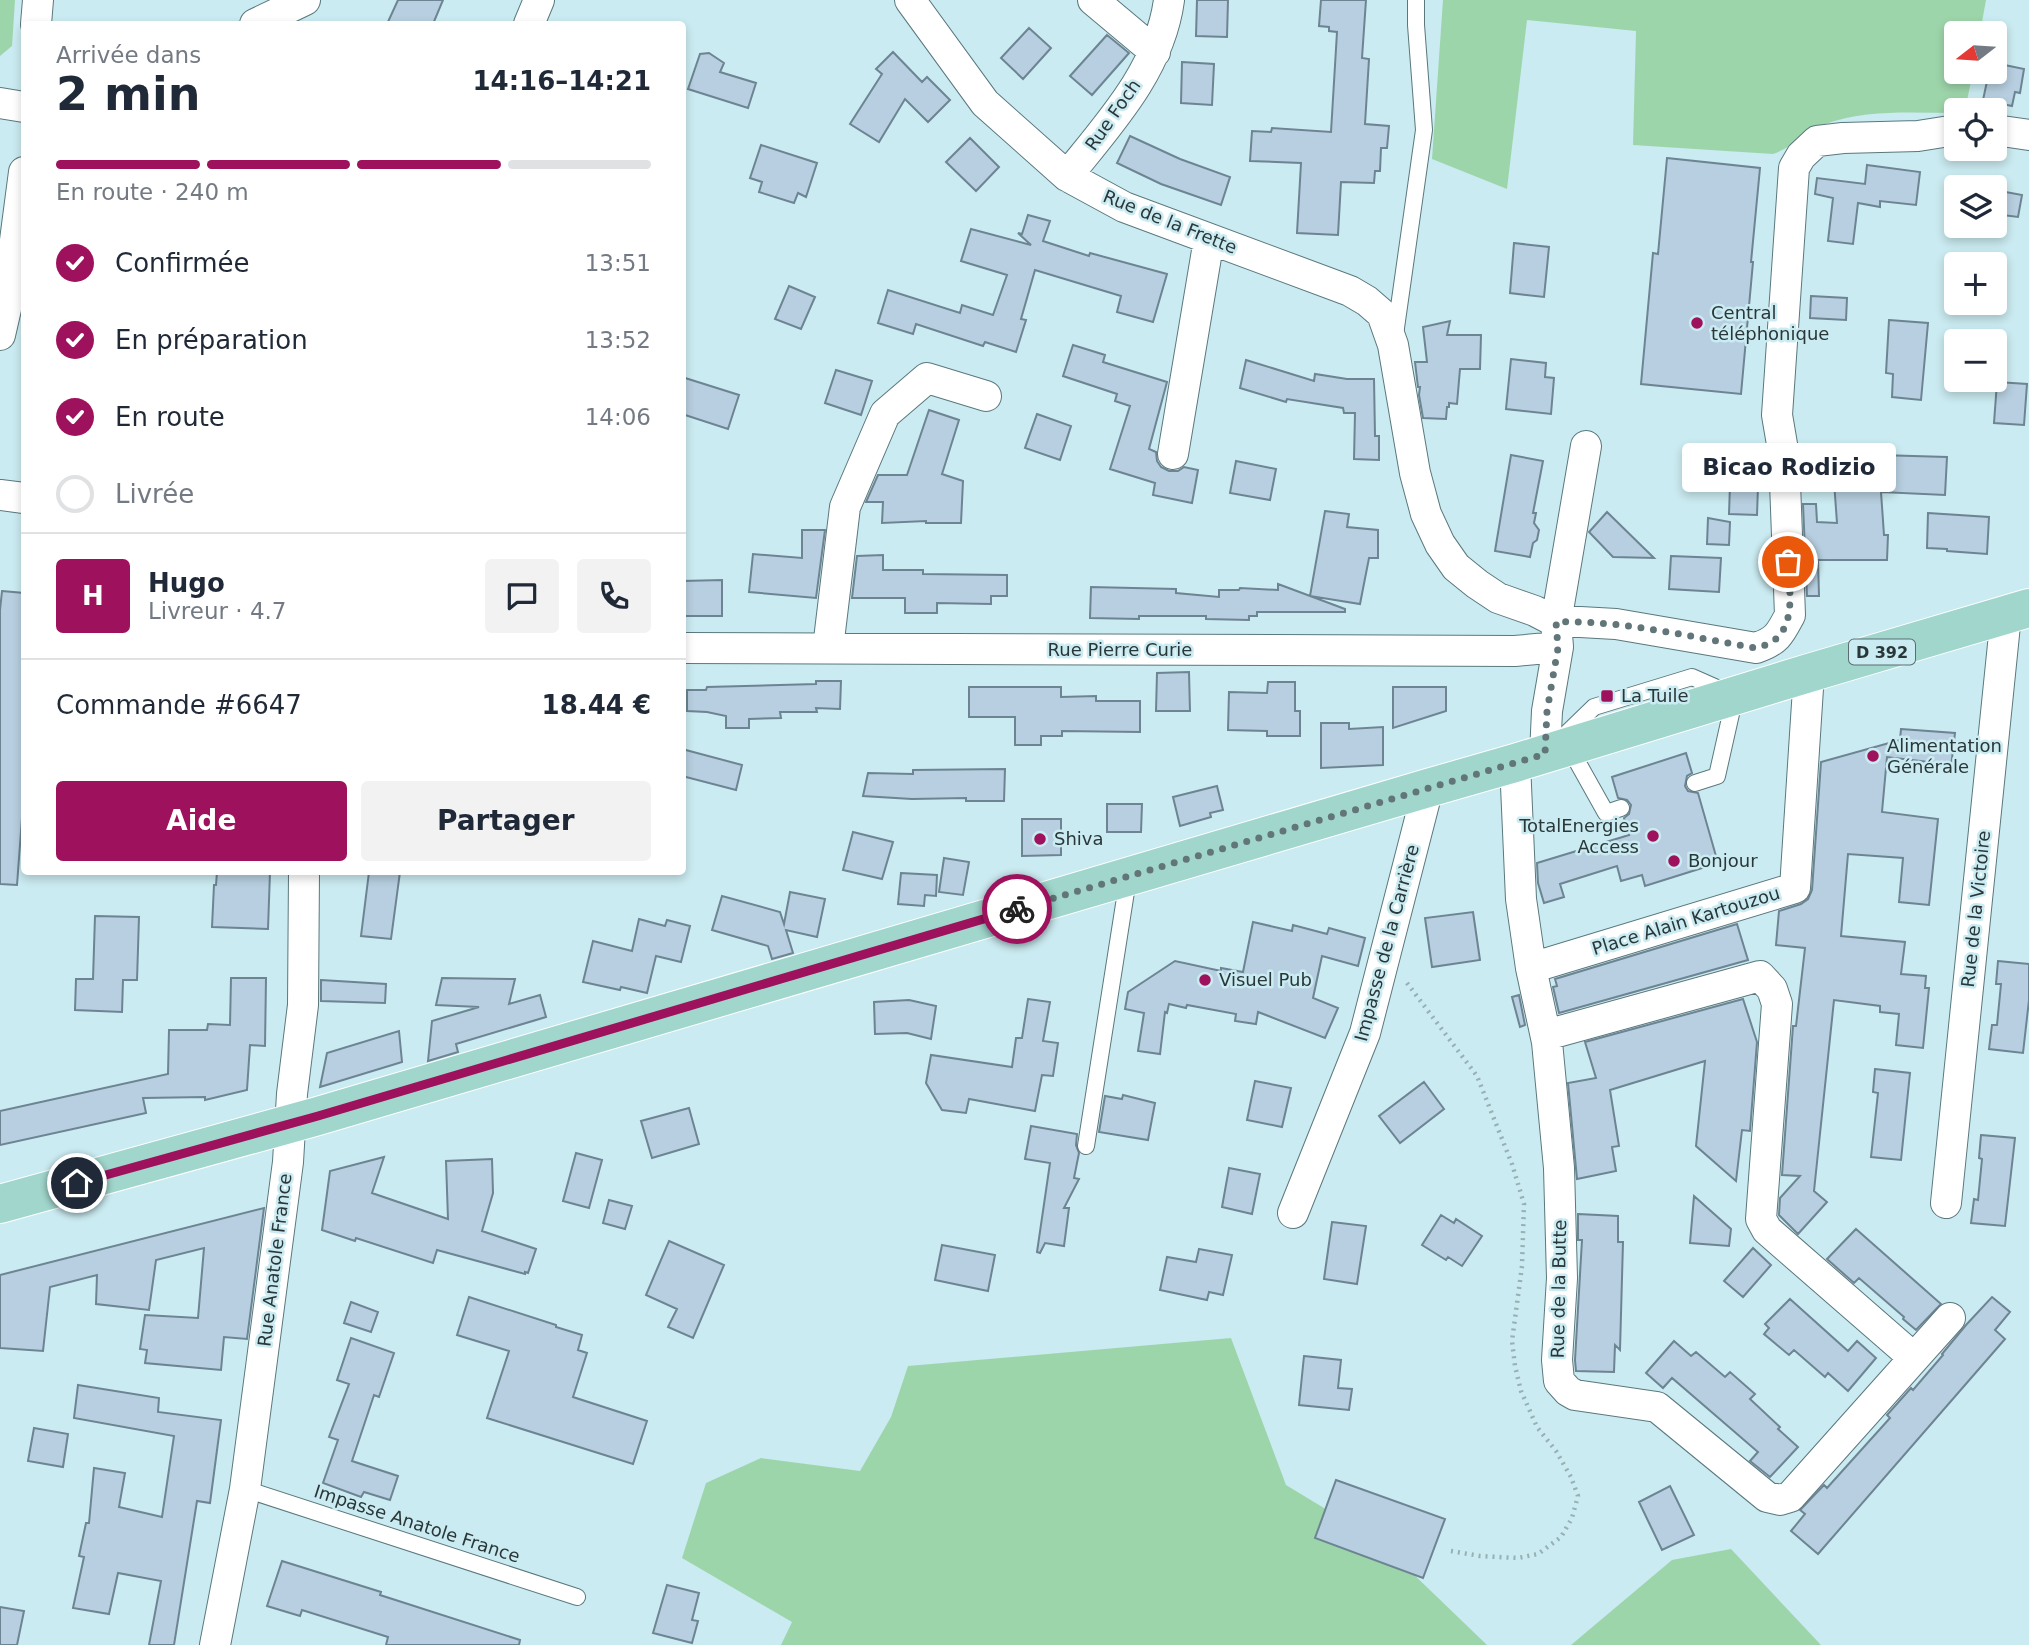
<!DOCTYPE html>
<html lang="fr">
<meta charset="utf-8">
<style>
body{margin:0;font-family:"DejaVu Sans",sans-serif;background:#f2f2f3;color:#1f2937;height:100vh;display:flex;flex-direction:column;font-size:26px;white-space:nowrap}
*{box-sizing:border-box;margin:0}
p{font-size:23px;color:#747a83}
.icon{flex:none;width:38px;height:38px;fill:none;stroke:currentColor;stroke-width:2;stroke-linecap:round;stroke-linejoin:round}
.map{position:relative;flex:1;overflow:hidden}
.details{position:absolute;left:21px;top:21px;width:665px;height:854px;display:flex;flex-direction:column;background:#fff;border-radius:7px;box-shadow:0 4px 10px #0003}
.details>*{flex:none}
.needle{width:46px;rotate:253deg}
.buttons{position:absolute;left:1944px;top:21px;display:grid;gap:14px}
.buttons a{display:grid;place-items:center;width:63px;height:63px;border-radius:7px;background:#fff;box-shadow:0 4px 10px #0003;font-size:35px}
.pin{position:absolute;display:grid;place-items:center;width:60px;height:60px;color:#fff;margin:-30px;border:4px solid #fff;border-radius:50%;box-shadow:0 2px 7px #0007}
.courier{position:absolute;display:grid;place-items:center;width:70px;height:70px;margin:-35px;border:5px solid #9e115d;border-radius:50%;background:#fff;color:#222;box-shadow:0 2px 9px #0007}
.bubble{position:absolute;height:49px;border-radius:7px;background:#fff;box-shadow:0 4px 10px #0003;font-size:23px;font-weight:600;line-height:49px;text-align:center}
.overview em{font-style:normal;font-weight:600}
.overview div{display:flex;flex-direction:column-reverse}
.overview{display:flex;align-items:center;justify-content:space-between;height:119px;padding:0 35px}
h1{font-size:46px;font-weight:600;line-height:52px}
.bar{display:grid;grid-template-columns:repeat(4,1fr);gap:10px 7px;align-content:center;height:84px;padding:0 35px}
.bar i{height:9px;border-radius:5px;background:#e0e1e3}
.bar .selected{background:#9e115d}
.bar p{grid-column:span 4}
.line{display:flex;align-items:center;gap:18px;padding:0 35px;border-top:2px solid #e0e1e3}
.line div{flex:1}
.round{display:grid;place-items:center;flex:none;width:74px;height:74px;border-radius:7px;background:#f2f2f3}
ol{padding:0 35px;list-style:none}
li{display:flex;align-items:center;gap:21px;height:77px}
li p{margin-inline-start:auto}
li .icon{padding:7px;border-radius:50%;background:#9e115d;color:#fff;stroke-width:4}
li:last-child{color:#747a83}
li i{width:38px;height:38px;border:4px solid #e0e1e3;border-radius:50%}
.action{display:flex;gap:14px;margin-top:auto;padding:14px 35px}
.action a{flex:1;height:80px;border-radius:7px;background:#9e115d;color:#fff;font-size:28px;font-weight:600;line-height:80px;text-align:center}
.action a+a{background:#f2f2f3;color:#1f2937}
.map>svg:first-child{display:block}
.green{fill:#9dd5aa}
.building{fill:#b7cfe0;stroke:#6d8493;stroke-width:2}
.lines{fill:none;stroke-linecap:round;stroke-linejoin:round}
.lane-casing{stroke:#5a787d;stroke-width:18}
.street-casing{stroke:#5a787d;stroke-width:32}
.primary-casing{stroke:#fff;stroke-width:40}
.path{stroke:#96b0b5;stroke-width:4.5;stroke-dasharray:2 5;stroke-linecap:butt}
.lane{stroke:#fff;stroke-width:16}
.street{stroke:#fff;stroke-width:30}
.primary{stroke:#a0d6cc;stroke-width:38}
.done{stroke:#627679;stroke-width:7;stroke-dasharray:0 12.6}
.route{stroke:#9e115d;stroke-width:9}
.poi-dot{fill:#9e115d;stroke:#caebf1;stroke-width:2.5}
.labels{text-anchor:middle;stroke-width:5;stroke-linejoin:round;paint-order:stroke}
.shield{fill:#caebf1;stroke:#5a6d70;stroke-width:2}
.shield-label{font-size:16px;font-weight:bold;fill:#2a3739}
.street-label{font-size:18px;fill:#2a3739;stroke:#caebf1}
.poi-label{font-size:18px;fill:#2a3739;stroke:#caebf1;text-anchor:start}
</style>
<div class="map">
<svg width="2029" height="1645" viewBox="0 0 2029 1645">
<rect width="100%" height="100%" fill="#caebf1"/>
<path class="green" d="M0 0H15L12 46 0 56Z
M1443 0H1986L1980 33H1956V72H1973L1965 110H1956V113C1912 113 1868 109 1825 124 1807 130 1792 148 1773 154L1633 145 1636 31 1527 20 1507 189 1432 159Z
M1231 1338 1286 1485 1380 1542 1487 1645H781L792 1622 682 1558 706 1483 761 1458 860 1471 891 1417 908 1366Z
M1731 1549 1821 1645H1571L1672 1560Z"/>
<path class="building" d="M398 0H443L433 24H387Z
M1197 0H1228L1227 37 1196 36Z
M1321 0H1366L1362 58 1369 59 1365 124 1389 126 1387 148H1381L1380 171H1375L1374 183 1341 182 1338 235 1297 233 1301 163 1250 161 1252 131 1271 132 1272 128 1331 132 1337 32 1329 31V27L1319 26Z
M1029 28 1051 48 1023 79 1001 58Z
M1107 35 1129 53 1092 95 1070 76Z
M893 52 922 82 927 77 950 100 928 122 905 99 879 142 850 124 882 74 876 69Z
M709 53 724 63 720 72 756 83 748 108 688 89 700 54Z
M1182 62 1214 64 1212 105 1181 103Z
M1995 63 2024 69 2020 93 2015 92 2012 106 1983 100 1989 72H1995Z
M1130 136 1180 159 1230 177 1221 205 1161 184 1117 163Z
M970 138 999 167 976 191 946 162Z
M761 145 817 163 806 197 798 193 794 203 759 192 762 182 750 178Z
M1667 158 1760 168 1751 262H1753L1741 394 1641 384 1653 253 1658 254Z
M1867 165 1920 172 1916 205 1880 201V207L1858 203 1853 244 1828 241 1833 198 1815 194 1817 178 1865 184Z
M1995 190 2022 195 2018 217 1995 214Z
M1028 215 1050 221 1043 241 1089 256 1090 253 1167 274 1153 322 1117 312 1121 296 1035 270 1021 319 1026 320 1016 352 985 342 983 346 916 324 913 334 878 323 888 290 960 313 962 305 993 315 1007 275 961 261 971 229 1031 245 1018 233 1022 234Z
M1514 243 1549 247 1544 297 1510 293Z
M789 286 815 297 801 329 775 319Z
M1811 296 1847 298 1846 320 1810 318Z
M1889 320 1928 323 1921 400 1892 397 1893 374 1886 373Z
M1450 321 1447 335H1481L1480 369H1460L1457 404 1449 403V407H1447L1446 419 1423 418 1419 395 1420 387H1418L1415 362H1427L1423 327Z
M1073 345 1105 355 1103 362 1167 382 1149 449 1156 452 1157 461 1161 467 1169 471H1178L1184 467 1198 470 1192 503 1153 495 1155 483 1110 469 1130 406 1115 401 1117 394 1063 376Z
M1511 359 1546 363 1545 377 1554 378 1551 414 1506 409Z
M1246 360 1314 381 1315 374 1347 379H1374L1375 436H1379V460L1354 459 1355 413H1344L1343 408 1287 399 1286 402 1240 388Z
M836 370 872 381 861 415 825 403Z
M682 377 739 395 728 429 682 414Z
M1997 382 2027 384 2024 425 1994 423Z
M929 410 959 420 942 474 963 481 961 523H926V521L882 523 883 502H866L878 475H907Z
M1037 414 1071 426 1060 460 1025 448Z
M1879 450V455L1947 457 1945 495 1881 492 1884 535H1888L1887 560H1818L1819 596H1807L1803 504H1816L1817 522 1837 523 1832 453Z
M1511 455 1543 461 1533 513H1536L1534 523 1539 530 1537 540 1533 543 1530 557 1495 551Z
M1236 461 1276 469 1270 500 1230 493Z
M1730 485 1758 486 1757 515 1729 514Z
M1325 511 1349 514 1347 527 1378 530V558H1369L1360 604 1310 596Z
M1607 512 1654 558 1613 557 1589 532Z
M1928 513 1989 517 1987 554 1947 551V549L1927 548Z
M1708 518 1730 522 1729 545 1707 544Z
M802 530H825L816 598 749 592 753 554 802 558Z
M883 555V570H923V574L1007 575V596H991V604L937 603V613H905V598H852L857 556Z
M1671 556 1721 558 1719 592 1669 589Z
M722 580V616H682V581Z
M1278 584 1345 609V612H1257V616H1249V620L1206 619V616H1139V619L1090 618 1091 587 1176 589V593L1219 597V590H1239L1240 588 1278 590Z
M2 591 24 593V791L17 885 0 884V610Z
M1189 672 1190 711H1156L1157 673Z
M816 681H841L840 709 816 708 817 712H780L781 718 749 719V728H726V716L707 712 687 711V690H706L707 687 816 684Z
M1268 682H1295V711H1300V736H1267V731L1228 730 1229 692 1267 693Z
M969 687H1061V697L1096 696V701H1140V732L1062 731V736H1041V745H1015V717H969Z
M1393 687H1446V711L1393 728Z
M1321 723H1349V729L1383 727V765L1321 768Z
M1901 729 1955 733 1951 767 1928 765V762L1887 757 1882 812 1938 819 1929 905 1899 902 1903 858 1848 854 1841 936 1905 942 1901 974 1926 976 1925 988H1929L1923 1048 1896 1045 1899 1014 1880 1012V1006L1834 1000 1814 1191 1827 1202 1798 1234 1779 1215 1780 1198 1800 1176 1782 1175 1793 1026H1796L1805 948 1776 945 1779 911 1801 904 1808 899 1812 890 1821 762 1900 740Z
M682 749 742 765 736 790 682 776Z
M1686 753 1692 773 1687 776 1685 786 1688 791 1698 793 1718 863 1645 886 1642 875 1621 881 1617 866 1560 884 1564 897 1544 903 1538 883 1537 863 1629 835 1624 818 1629 814 1631 805 1627 800 1618 798 1612 777Z
M1005 769 1004 801H966V798L912 799 863 796 868 773 913 774V770Z
M1217 786 1223 810 1210 813 1211 817 1180 826 1173 797Z
M1107 804H1142L1141 832H1107Z
M1022 819H1061V855L1022 856Z
M853 832 893 842 882 879 843 870Z
M944 858 969 862 963 895 939 892Z
M217 872H270L268 929 212 927 214 885H216Z
M369 872H400L391 939 361 936Z
M901 873 937 875 936 896 925 895 924 906 898 904Z
M790 892 825 899 817 937 786 930 793 953 772 959 768 946 712 930 722 896 780 912 784 924Z
M1473 912 1480 960 1432 967 1425 918Z
M95 916 139 917 137 980H123L122 1012 75 1010 76 979H93Z
M639 919 665 926 667 920 690 926 681 962 656 956 647 993 621 987 620 990 583 982 593 941 632 951Z
M1253 922 1292 931 1293 925 1327 934 1329 928 1365 938 1358 966 1322 956 1313 998 1338 1008 1325 1038 1258 1012 1256 1024 1235 1021 1236 1014 1187 1005 1186 1008 1169 1004 1167 1013 1165 1012 1160 1054 1138 1051 1144 1013 1125 1009 1128 992 1175 961 1221 971V968L1243 972Z
M1737 924 1748 960 1559 1013 1553 987 1557 986 1555 979Z
M1998 961 2029 964V1000L2023 1053 1989 1049 1992 1025H1997L2001 984H1996Z
M231 978H266L265 1046 250 1045 247 1090 205 1100V1097L143 1098 146 1113 0 1145V1111L168 1074 169 1030H207L208 1024 230 1025Z
M442 978 515 979 509 1004 540 995 546 1017 456 1044 458 1052 428 1061 432 1021 479 1007 436 1005Z
M321 980 386 984 385 1003 321 1001Z
M1519 995 1525 1025 1520 1027 1512 997Z
M1028 999 1050 1002 1043 1041 1058 1043 1053 1076 1042 1075 1035 1111 969 1099 966 1113 942 1110 926 1083 931 1055 1012 1067 1016 1038H1022Z
M1743 999 1757 1042 1750 1131 1742 1130 1736 1181 1696 1146 1705 1061 1610 1090 1619 1146 1612 1147 1616 1171 1577 1179 1568 1083 1596 1078 1585 1042Z
M909 1000 936 1006 931 1039 907 1033 875 1034 874 1002Z
M399 1031 402 1062 320 1087 327 1053Z
M1875 1069 1910 1073 1901 1160 1871 1157 1878 1093 1873 1092Z
M1255 1081 1291 1088 1282 1127 1247 1120Z
M1424 1082 1444 1109 1400 1143 1379 1116Z
M1123 1095 1155 1103 1148 1140 1099 1132 1105 1096 1122 1099Z
M689 1108 699 1144 652 1158 641 1121Z
M1031 1126 1077 1134 1076 1145 1079 1153 1074 1178 1079 1179 1064 1208H1069L1064 1246 1045 1243 1040 1253 1037 1252 1050 1163 1025 1159Z
M1981 1135 2015 1138 2005 1226 1971 1223 1974 1199 1978 1200 1982 1159 1979 1158Z
M576 1153 602 1160 589 1208 563 1201Z
M384 1157 372 1193 448 1219 446 1161 492 1159 493 1193 482 1231 536 1249 528 1273 525 1272V1274L437 1250 433 1263 356 1238 355 1241 322 1230 330 1171Z
M1229 1168 1260 1174 1252 1214 1222 1207Z
M1694 1196 1731 1229 1729 1246 1690 1243Z
M609 1200 632 1206 625 1229 603 1223Z
M264 1208 247 1339 224 1337 221 1370 145 1363 147 1350 140 1349 145 1315 198 1318 204 1248 156 1260 149 1310 96 1304 97 1275 50 1287 43 1351 0 1348V1275Z
M1578 1214 1618 1216V1242H1623L1620 1350 1615 1345 1614 1372 1576 1371 1575 1360 1582 1240H1578Z
M1441 1215 1454 1223 1456 1219 1482 1236 1462 1266 1448 1257 1446 1260 1422 1245Z
M1332 1222 1366 1226 1357 1284 1324 1279Z
M1856 1229 1941 1304 1916 1330 1903 1319 1904 1317 1859 1278 1854 1283 1827 1259Z
M669 1241 724 1265 693 1338 668 1327 677 1309 646 1295Z
M942 1245 995 1255 988 1291 935 1280Z
M1753 1248 1771 1265 1743 1297 1724 1281Z
M1199 1249 1232 1255 1223 1295 1209 1292 1207 1300 1160 1290 1167 1257 1196 1262Z
M469 1297 556 1325V1327L582 1335 578 1350 587 1353 573 1397 647 1421 633 1464 487 1418 509 1351 457 1335Z
M1992 1297 2010 1312 1995 1330 2005 1339 1818 1554 1791 1531 1805 1514 1800 1510 1824 1485 1827 1488 1890 1418 1887 1415 1911 1388 1913 1390 1943 1355 1942 1354 1966 1325Z
M1790 1299 1848 1351 1857 1341 1876 1358 1848 1391 1828 1373 1825 1377 1794 1350 1789 1355 1764 1334 1769 1328 1765 1324Z
M351 1302 378 1312 371 1332 344 1323Z
M351 1338 394 1353 379 1397 374 1395 352 1461 398 1476 390 1500 364 1492 361 1497 323 1483 338 1440 329 1437 349 1384 337 1380Z
M1674 1341 1691 1356 1696 1352 1725 1377 1730 1372 1755 1394 1750 1399 1780 1427 1778 1429 1798 1447 1770 1477 1750 1461 1758 1452 1672 1378 1663 1388 1646 1373Z
M1304 1356 1341 1360 1338 1388 1352 1389 1349 1410 1299 1405Z
M78 1385 159 1398 158 1412 221 1420 210 1503 197 1501 174 1645H149L161 1581 118 1573 109 1614 73 1608 84 1557 79 1556 86 1523H89L94 1468 125 1473 119 1507 162 1517 174 1436 74 1418Z
M34 1428 68 1434 63 1467 28 1461Z
M1336 1480 1445 1519 1423 1578 1315 1538Z
M1670 1486 1694 1535 1662 1550 1639 1502Z
M282 1561 381 1592 380 1595 520 1640 519 1645H386L388 1637 302 1610 300 1616 267 1606Z
M667 1585 699 1593 692 1620 698 1621 692 1643 653 1633Z
M0 1607 24 1611 17 1645H0Z"/>
<g class="lines">
<defs>
<path id="lane" d="M1395 335 1424 130 1416 25V0
M1562 738 1594 707 1692 677 1735 696 1717 776 1695 783
M1569 747 1606 813 1621 808
M1086 1146 1128 879
M245 1489 577 1597"/>
<path id="street" d="M910 0 985 103 1067 176 1124 207 1350 291 1367 301 1382 314 1393 345 1415 473 1426 514 1440 544 1456 567 1477 584 1498 598 1535 611 1556 622H1580L1616 624 1756 648C1777 641 1780 634 1790 615L1784 456 1777 415 1794 168 1801 156 1817 141 1843 138 1918 136 1956 130
M1093 0 1155 52
M36 24 38 0
M255 24 305 0
M529 24 539 0
M0 103 24 107
M1995 130 2029 135
M1067 176C1109 124 1160 69 1169 0
M0 335 6 309 24 172
M1173 454 1209 239
M0 495 24 498
M682 648 1515 651 1558 647
M828 648 845 507 885 414 927 378 986 396
M1545 754 1547 711 1558 647 1556 622 1586 446
M1515 763 1521 899 1531 968 1547 1042 1559 1168 1562 1278 1557 1360 1559 1381 1568 1391 1575 1395 1657 1407 1767 1497 1780 1500 1790 1497 1950 1318
M1531 968 1795 888 1809 673
M1546 1035 1760 976 1772 989 1777 1004 1761 1219 1767 1230 1914 1358
M1946 1203 2006 615
M1293 1213 1365 1033 1428 788
M215 1645 245 1489 288 1162 292 1094 303 1005 304 872"/>
<path id="primary" d="M0 1204 318 1116 1428 788 1515 763 1809 673 2029 608"/>
</defs>
<use href="#lane" class="lane-casing"/>
<use href="#street" class="street-casing"/>
<use href="#primary" class="primary-casing"/>
<path class="path" d="M1407 983 1477 1076 1512 1164 1524 1204 1522 1266 1512 1341 1515 1366 1521 1391 1537 1427 1556 1451 1571 1477 1578 1496 1572 1518 1561 1537 1538 1554 1518 1558 1480 1556 1451 1551"/>
<use href="#lane" class="lane"/>
<use href="#street" class="street"/>
<use href="#primary" class="primary"/>
</g>
<g class="lines">
<path class="done" d="M1017 909 1545 754 1547 711 1558 648 1556 622C1623 620 1690 637 1756 648 1761 646 1768 645 1772 642 1797 625 1789 588 1788 562"/>
<path class="route" d="M77 1183 318 1116 1017 909"/>
</g>
<g class="poi-dot">
<circle cx="1697" cy="323" r="7"/>
<rect x="1600" y="689" width="14" height="14" rx="3.5"/>
<circle cx="1873" cy="756" r="7"/>
<circle cx="1653" cy="836" r="7"/>
<circle cx="1040" cy="839" r="7"/>
<circle cx="1674" cy="861" r="7"/>
<circle cx="1205" cy="980" r="7"/>
</g>
<g class="labels">
<rect class="shield" x="1849" y="639.5" width="66" height="25" rx="5"/>
<g class="shield-label">
<text x="1882" y="658">D 392</text>
</g>
<g class="street-label">
<text transform="translate(1113 115) rotate(-55)" y="6">Rue Foch</text>
<text transform="translate(1170 222) rotate(22)" y="6">Rue de la Frette</text>
<text x="1120" y="656">Rue Pierre Curie</text>
<text transform="translate(1976 909) rotate(-84)" y="6">Rue de la Victoire</text>
<text transform="translate(1686 921) rotate(-17)" y="6">Place Alain Kartouzou</text>
<text transform="translate(1387 943) rotate(-75)" y="6">Impasse de la Carrière</text>
<text transform="translate(275 1260) rotate(-83)" y="6">Rue Anatole France</text>
<text transform="translate(1559 1289) rotate(-89)" y="6">Rue de la Butte</text>
<text transform="translate(417 1524) rotate(18)" y="6">Impasse Anatole France</text>
</g>
<g class="poi-label">
<text x="1711" y="319">Central<tspan x="1711" dy="21">téléphonique</tspan></text>
<text x="1621" y="702">La Tuile</text>
<text x="1887" y="752">Alimentation<tspan x="1887" dy="21">Générale</tspan></text>
<text x="1639" y="832" text-anchor="end">TotalEnergies<tspan x="1639" dy="21">Access</tspan></text>
<text x="1054" y="845">Shiva</text>
<text x="1688" y="867">Bonjour</text>
<text x="1219" y="986">Visuel Pub</text>
</g>
</g>
</svg>
<div class="buttons">
<a><svg class="needle" viewBox="-14 -14 28 28"><path d="M0-13l5 13h-10z" fill="#e53935"/><path d="M0 13l5-13h-10z" fill="#747a83"/></svg></a>
<a><svg class="icon" aria-label="locate" viewBox="0 0 24 24"><circle cx="12" cy="12" r="6"/><path d="M12 2v4M12 18v4M2 12h4M18 12h4"/></svg></a>
<a><svg class="icon" aria-label="layers" viewBox="0 0 24 24"><path d="M12 4l9 5-9 5-9-5zM3 14l9 5 9-5"/></svg></a>
<a>+</a>
<a>−</a>
</div>
<div class="pin" style="left:1788px;top:562px;background:#ea580c"><svg class="icon" aria-label="bag" viewBox="0 0 24 24"><path d="M5 8h14l-1 12H6zM9 8a3 3 0 0 1 6 0"/></svg></div>
<div class="pin" style="left:77px;top:1183px;background:#1f2937"><svg class="icon" aria-label="home" viewBox="0 0 24 24"><path d="M3 11l9-7 9 7M6 9v11h12V9"/></svg></div>
<div class="courier" style="left:1017px;top:909px"><svg class="icon" aria-label="bike" viewBox="0 0 24 24"><circle cx="6" cy="16" r="4"/><circle cx="18" cy="16" r="4"/><path d="M6 16l4-8h5l3 8M10 8l3 8H6M13 5h3"/></svg></div>
<div class="bubble" style="left:1682px;top:443px;width:214px">Bicao Rodizio</div>
<section class="details">
<div class="overview"><div><h1>2 min</h1><p>Arrivée dans</p></div><em>14:16–14:21</em></div>
<div class="bar"><i class="selected"></i><i class="selected"></i><i class="selected"></i><i></i><p>En route · 240 m</p></div>
<ol>
<li><svg class="icon" aria-label="check" viewBox="0 0 24 24"><path d="M5 12l5 5 9-10"/></svg>Confirmée<p>13:51</p></li>
<li><svg class="icon" aria-label="check" viewBox="0 0 24 24"><path d="M5 12l5 5 9-10"/></svg>En préparation<p>13:52</p></li>
<li><svg class="icon" aria-label="check" viewBox="0 0 24 24"><path d="M5 12l5 5 9-10"/></svg>En route<p>14:06</p></li>
<li><i></i>Livrée</li>
</ol>
<div class="line" style="height:126px"><b class="round" style="background:#9e115d;color:#fff">H</b><div><b>Hugo</b><p>Livreur · 4.7</p></div><a class="round"><svg class="icon" aria-label="chat" viewBox="0 0 24 24"><path d="M4 5h16v11H9l-5 4z"/></svg></a><a class="round"><svg class="icon" aria-label="phone" viewBox="0 0 24 24"><path d="M5 4h4l2 5-3 2q2 4 5 5l2-3 5 2v4C11 20 4 13 5 4z"/></svg></a></div>
<div class="line" style="height:91px"><div>Commande #6647</div><b>18.44 €</b></div>
<div class="action"><a>Aide</a><a>Partager</a></div>
</section>
</div>
